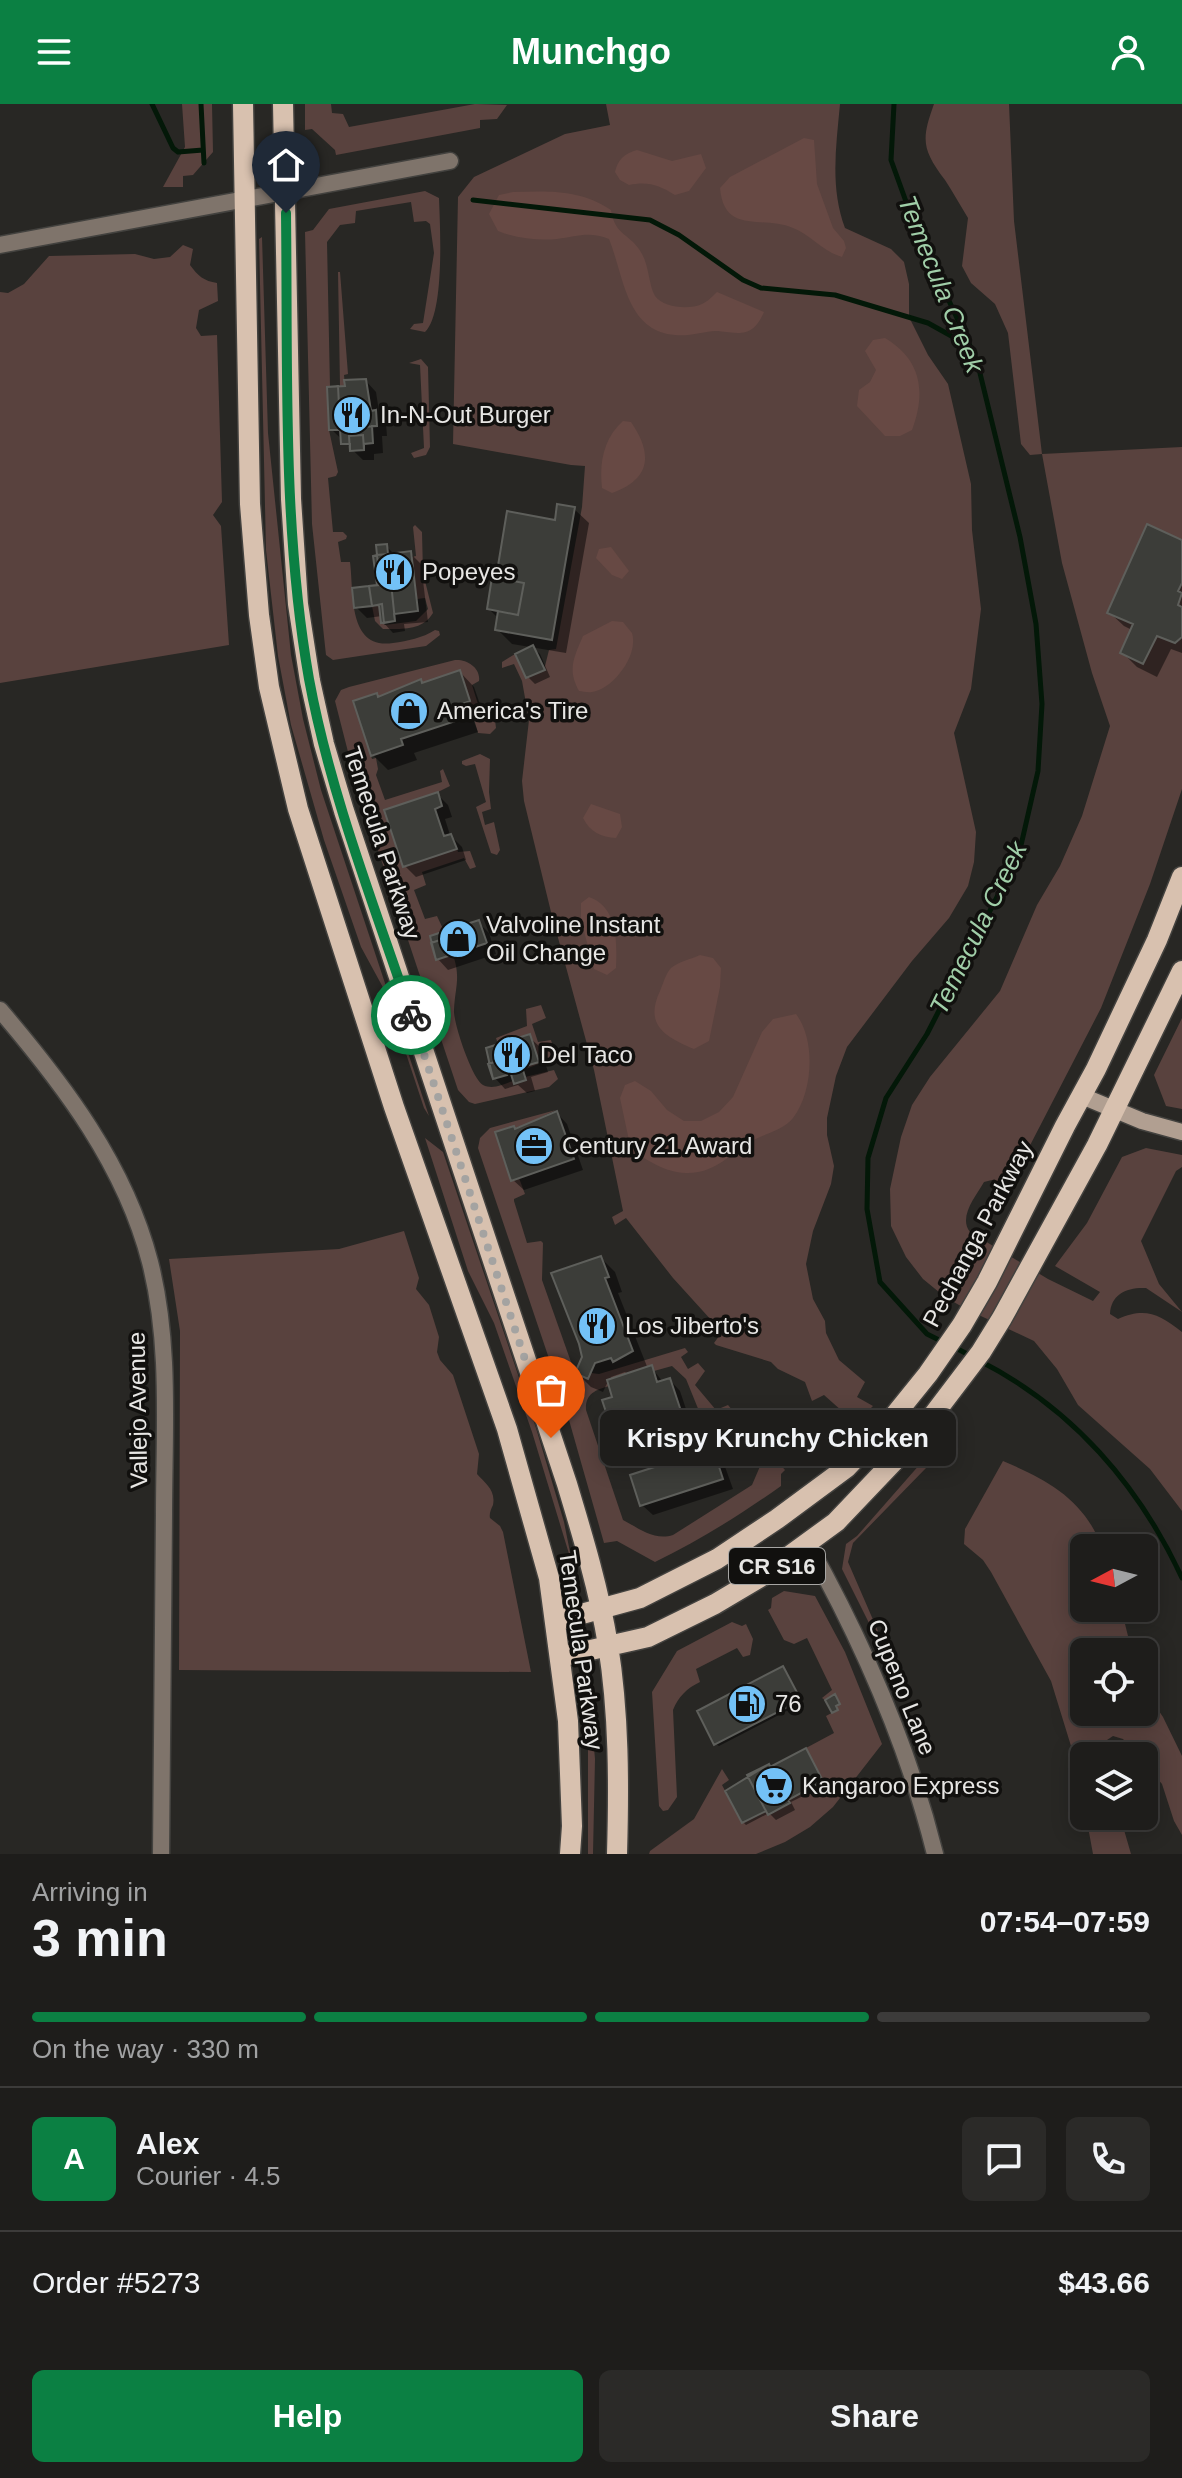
<!DOCTYPE html>
<meta charset="utf-8">
<style>
body{margin:0;font-family:Helvetica,sans-serif;background:#2b2a28;color:#f1f3f6;height:100vh;display:flex;flex-direction:column;font-size:30px;white-space:nowrap}
*{box-sizing:border-box;margin:0}
p{font-size:26px;color:#a1a2a3}
.icon{flex:none;width:44px;height:44px;fill:none;stroke:currentColor;stroke-width:2;stroke-linecap:round;stroke-linejoin:round}
.map{position:relative;height:1750px;overflow:hidden}
.drawer{display:flex;flex-direction:column;background:#1e1d1b;flex:1}
.drawer>*{flex:none}
.needle{width:52px;rotate:263deg}
.fabs{position:absolute;left:1070px;top:1430px;display:grid;gap:16px}
.fabs a{display:grid;place-items:center;width:88px;height:88px;border-radius:12px;background:#1e1d1b;box-shadow:0 4px 20px #0003,0 0 0 2px #3c3b3a;font-size:40px}
.pin{position:absolute;display:grid;place-items:center;width:68px;height:68px;color:#fff;margin:-82px -34px;border-radius:50% 50% 50% 0;rotate:-45deg;box-shadow:0 0 8px #0007}
.pin .icon{rotate:45deg}
.courier{position:absolute;display:grid;place-items:center;width:80px;height:80px;margin:-40px;border:6px solid #0b8043;border-radius:50%;background:#fff;color:#222;box-shadow:0 2px 10px #0007}
.bubble{position:absolute;height:56px;border-radius:12px;background:#1e1d1b;box-shadow:0 4px 20px #0003,0 0 0 2px #3c3b3a;font-size:26px;font-weight:700;line-height:56px;text-align:center}
.head em{font-style:normal;font-weight:700}
.head div{display:flex;flex-direction:column-reverse}
.head{display:flex;align-items:center;justify-content:space-between;height:136px;padding:0 32px}
h1{font-size:52px;font-weight:700;line-height:60px}
.bar{display:grid;grid-template-columns:repeat(4,1fr);gap:12px 8px;align-content:center;height:96px;padding:0 32px}
.bar i{height:10px;border-radius:6px;background:#3c3b3a}
.bar .selected{background:#0b8043}
.bar p{grid-column:span 4}
.line{display:flex;align-items:center;gap:20px;padding:0 32px;border-top:2px solid #3c3b3a}
.line div{flex:1}
.round{display:grid;place-items:center;flex:none;width:84px;height:84px;border-radius:12px;background:#2b2a28}
.cta{display:flex;gap:16px;margin-top:auto;padding:16px 32px}
.cta a{flex:1;height:92px;border-radius:12px;background:#0b8043;color:#fff;font-size:32px;font-weight:700;line-height:92px;text-align:center}
.cta a+a{background:#2b2a28;color:#f1f3f6}
header{display:flex;justify-content:space-between;align-items:center;height:104px;padding:0 32px;background:#0b8043;color:#fff;font-size:36px;font-weight:700}
.map>svg:first-child{display:block}
.green{fill:#59423e}
.forest{fill:#674944}
.shadow{fill:#0007;fill-rule:evenodd}
.lines{fill:none;stroke-linecap:round;stroke-linejoin:round}
.stream{stroke:#031808;stroke-width:5}
.building{fill:#3c3d39;stroke:#5e5f5b;stroke-width:2}
.minor-casing{stroke:#43423f;stroke-width:19}
.tertiary-casing{stroke:#43423f;stroke-width:19}
.secondary-casing{stroke:#43423f;stroke-width:19}
.primary-casing{stroke:#43423f;stroke-width:23}
.minor{stroke:#7f746b;stroke-width:16}
.tertiary{stroke:#7f746b;stroke-width:16}
.secondary{stroke:#b19f91;stroke-width:16}
.primary{stroke:#d8c1af;stroke-width:20}
.done{stroke:#a4a3a1;stroke-width:8;stroke-dasharray:0 14.4}
.route{stroke:#0b8043;stroke-width:10}
.labels{text-anchor:middle;stroke-width:7;stroke-linejoin:round;paint-order:stroke}
.shield{fill:#11100e;stroke:#a7a6a4;stroke-width:2}
.shield-label{font-size:22px;font-weight:bold;fill:#e7e6e4}
.poi-label{font-size:24px;fill:#e7e6e4;stroke:#11100e;text-anchor:start}
.street-label{font-size:24px;fill:#e7e6e4;stroke:#11100e}
.water-label{font-size:26px;font-style:italic;fill:#a0cea8;stroke:#11100e}
</style>
<header><svg class="icon" aria-label="menu" viewBox="0 0 24 24"><path d="M4 6h16M4 12h16M4 18h16"/></svg>Munchgo<svg class="icon" aria-label="person" viewBox="0 0 24 24"><circle cx="12" cy="8" r="4"/><path d="M4 21q1-7 8-7t8 7"/></svg></header>
<div class="map">
<svg width="1182" height="1750" viewBox="0 0 1182 1750">
<rect width="100%" height="100%" fill="#282724"/>
<path class="green" d="M182 0H212L213 48 193 71 183 72V83H163L185 43Z
M305 0H331L332 9 343 10 349 23 475 0 507 1 497 15 480 16V24L336 51 335 46 312 25 305 26Z
M606 0H840C836 43 830 84 845 124L891 145 904 158 909 180V213L928 251 948 280 971 380 972 426 981 505 971 585 954 629 976 728 974 758 968 782 949 814 912 857 847 943 836 972 827 1014V1031L834 1062 831 1080 813 1127 806 1160 813 1195 825 1217 826 1229 839 1256 865 1278 857 1293 873 1302 850 1325 822 1347 811 1346 842 1314V1307L824 1291 812 1297 805 1278 778 1265 771 1258 716 1241 714 1239 722 1228 673 1174 626 1114 615 1121 612 1113 623 1107 594 966 551 808 524 697 522 677 529 616 522 577 514 560 502 564V558L515 550 527 574 544 566 549 546 556 545 582 403 585 362 571 361 453 340 458 93 474 73 565 30 610 21Z
M934 0H1009L1014 117 1042 350 1182 343V685L1150 780 1101 904 1008 1084 992 1076 984 1078C976 1092 958 1113 970 1128L1048 1175 1093 1197 1100 1188 1055 1162 1087 1119 1122 1053 1146 1044 1182 1051V1063L1176 1067 1141 1137 1159 1180 1182 1208 1146 1184C1127 1183 1111 1190 1110 1210L1118 1215C1145 1203 1159 1210 1182 1228V1407L1150 1365 1078 1301 1057 1265 1034 1237 966 1205 945 1193 923 1175 906 1153 891 1122 890 1085 901 1033 912 1001 930 973 1000 887 1037 801 1060 762 1082 712 1110 622 1092 569 1062 459 1042 350 1030 351 1021 340 1008 229 995 200 971 179 962 162 968 114C960 101 953 88 945 76 922 45 921 36 934 0Z
M425 87 439 94C440 122 445 209 425 228L410 225 414 220 423 219 434 149 430 120 426 117 414 118 411 98 356 107 355 119 340 121 327 138 330 283 327 284 329 326 338 368 336 372 328 374 333 428H343L347 432 346 435 338 438 341 458H350C354 487 347 546 393 539 408 537 422 534 435 526L439 527 440 531 426 542 333 556 326 551 325 542 312 420 305 128 313 126 329 105Z
M262 133 268 329 291 551 303 615 321 686 429 1012 424 1004 386 889 361 843 324 736 291 621 278 552 266 446 259 135Z
M183 141 193 145 190 161C198 172 204 177 217 179L218 197 199 206 196 224 201 232 217 231 222 398 213 411 221 422 229 541 0 579V188L8 189 24 180 49 152 135 150 154 155 170 153Z
M338 168H340L348 270 344 271 345 282H340Z
M421 255 428 263 430 343 426 351 414 354 411 349 424 344 420 261 409 259Z
M415 421 422 428 423 469 433 509C422 527 402 525 383 525L375 517 372 502 379 501 381 518 385 521 416 517 428 505 425 494 417 495 412 453 416 452 413 423Z
M455 556C467 555 481 564 479 577L472 581 483 616H495L496 624 490 630 478 629 460 566 422 579 420 575 378 593 376 589 353 597 372 655 376 654 378 665 376 671 385 696 442 678 440 667 443 665 450 682 438 688 403 763 457 745 458 748 470 747 476 763 470 765 464 754 422 768 426 781 414 786 425 815 437 812 444 827 431 840 436 856 453 851C461 874 455 883 454 906 453 918 472 975 483 981 493 986 504 980 513 977L515 980 525 976V973L554 966 558 975 549 983 475 1000 469 998 458 986 357 683 335 597 341 586 349 583Z
M480 650 490 655 489 688 491 705 482 708 485 721 494 718 500 746 497 751 491 749 476 703 486 698 475 660 466 662 462 660V657Z
M541 901 546 914 532 920 538 938 551 936 554 947 546 957 523 966 498 940 496 934 527 922 526 905Z
M1182 914V1005L1166 1002 1154 971Z
M556 1006 539 1014V1017L495 1029 511 1076 519 1074 525 1090 514 1095V1097L527 1139 541 1137 543 1139 542 1176 571 1258 577 1264 575 1269 588 1275 591 1269 599 1270 685 1244 688 1248 681 1253 688 1265 698 1259 705 1267 695 1281 716 1306 728 1301 733 1307 730 1311 719 1315 709 1304 699 1307 686 1275 672 1262 654 1267 651 1261 607 1276 609 1282C595 1286 585 1290 586 1306L623 1416C640 1425 655 1437 673 1431L752 1381 761 1360 758 1344 763 1342 785 1366 781 1370V1382C740 1411 700 1436 655 1458L617 1437 604 1439 565 1302 478 1044 480 1034 490 1024Z
M425 1034 443 1048 536 1324 564 1418 573 1463 532 1328 494 1219 468 1167Z
M404 1127 419 1174 416 1185 429 1201 439 1233 437 1248 440 1256 453 1271 479 1350 477 1370C485 1379 496 1386 493 1401 491 1405 489 1410 490 1414L500 1422 503 1428 531 1568 179 1566 180 1227 169 1155 339 1145Z
M928 1351 926 1364 853 1439 848 1458 897 1571 900 1596 873 1527 842 1465 846 1440 857 1432Z
M1003 1357C1048 1376 1085 1396 1102 1444H1084V1504H1121L1132 1548H1084V1608H1144V1585L1163 1613 1182 1652V1731L1174 1717 1162 1680 1144 1659V1652H1138L1123 1635 1113 1632 1107 1636 1108 1652H1084V1700L1079 1668 1051 1577 991 1468 983 1456 964 1440 965 1425Z
M784 1487 815 1492 845 1548 882 1640 833 1703 810 1723 785 1738 756 1750H649L650 1747 694 1715 722 1665 729 1676 722 1681 742 1719 766 1707 769 1711 790 1700 788 1696 823 1677 806 1644 834 1629 826 1612 837 1606 836 1602 840 1599 835 1591 825 1596 822 1594 832 1586 807 1534 794 1540 784 1536 768 1506 771 1504 772 1494Z
M732 1518 742 1522 746 1520 753 1535 750 1551 743 1553 737 1544 696 1565 700 1578C687 1584 678 1593 673 1606L677 1693 668 1706 663 1707 659 1702 652 1588 677 1547Z
M590 1599 595 1655 593 1750H588V1608Z
M1086 1712H1120L1131 1750H1093Z"/>
<path class="forest" d="M804 34 814 36 817 80 833 124 844 137 846 144 842 153C822 147 811 131 793 124 762 111 724 131 720 84L730 73Z
M637 46 672 57 701 50 706 64 689 87 675 91C659 81 648 77 629 81L620 76 615 68C618 55 624 50 637 46Z
M513 88C549 87 580 85 611 106 615 133 631 129 642 150 649 162 649 182 655 192 664 204 689 206 702 200 707 198 713 192 717 188L764 208C753 233 742 230 718 227 707 226 690 233 675 231 626 227 624 172 609 135 590 127 577 132 557 135 539 137 515 134 498 127L489 110 499 91Z
M885 234C922 256 926 289 912 326L900 332H885L857 302 859 286 870 278 876 266 865 247 873 236Z
M623 317 631 318C653 350 651 375 612 389L602 384C599 358 604 334 623 317Z
M611 443 629 467 622 475 612 471 596 454 599 445Z
M612 517 623 518C624 519 631 528 632 529 639 551 613 585 592 588 587 589 583 587 579 587 567 566 574 553 583 532Z
M591 700 620 710 622 723 616 734C601 733 590 728 583 714Z
M589 793C618 803 617 838 616 864L607 871 594 865 581 816V799Z
M700 851 713 854 721 864 720 883 709 937 694 945C665 933 644 921 660 887 663 880 666 869 671 864 678 858 691 855 700 851Z
M796 910C816 936 813 988 793 1014 783 1027 759 1031 745 1041 727 1054 711 1070 686 1069 664 1068 649 1057 631 1046L620 994 625 981 635 977 651 987 667 1006 684 1017H701L719 1008 733 993 762 928 773 915Z"/>
<path class="shadow" d="M366 277 376 288 380 314 386 319 387 332H382L383 349 374 350V356H363L331 325 347 284Z
M574 405 589 419 566 549 512 540 497 525 499 515 489 505 556 418Z
M1182 439V549L1171 545 1157 573 1137 563 1123 549 1132 526 1124 522 1109 508Z
M386 442 395 451 410 449 421 460 428 518 404 520 405 527 393 529 383 518 382 512 367 514 356 503 379 483Z
M533 544 540 550 550 573 535 580 528 573 518 551Z
M460 568 474 583 484 612 473 615 478 628 414 649 417 656 388 666 373 651 376 591 379 594 421 577 424 580Z
M437 690 448 701 452 713 445 715 450 731 462 743 466 756 416 773 405 762Z
M478 818 489 829 496 850 448 866 438 855Z
M529 933 540 943 548 968 531 973 535 987 527 989 518 981 505 985 495 974Z
M557 1009 567 1020 583 1066 524 1086 513 1076 516 1027Z
M601 1154 615 1168 622 1188 618 1189 648 1265 651 1263 663 1278 670 1276 680 1287 690 1317 679 1321 675 1318 667 1320 669 1328 650 1334 644 1328 634 1331 636 1335 625 1338 615 1328V1294L609 1275 603 1288 591 1283 577 1269 584 1253ZM625 1268 628 1271 612 1276 611 1273Z
M713 1346 723 1357 733 1385 653 1411 642 1401Z
M785 1568 802 1599 719 1642 716 1640Z
M808 1649 825 1681 791 1698 795 1706 776 1716 769 1709 746 1721 743 1718 771 1665Z"/>
<g class="lines">
<path class="stream" d="M152 0 173 44 178 48 203 46
M201 0 204 59
M894 0 891 56 917 128 977 257 1020 433 1036 520 1042 600 1038 667 1019 750 927 930 886 994 868 1054 867 1105 880 1178 927 1230 943 1238
M473 96 650 116 679 131 743 176 761 184 835 191 928 219 955 234 974 254
M952 1242 971 1252
M980 1257C1072 1304 1139 1381 1182 1474"/>
</g>
<path class="building" d="M366 275 371 307 376 306 377 322H372L373 339 364 340V346L350 347V340H341L340 326H329L327 283 345 282 344 276Z
M338 282 339 302H342L340 326H329L327 283Z
M376 306 377 322 363 323 362 308Z
M363 331 364 346 350 347 349 332Z
M557 400 575 403 552 536 495 526 498 507 487 505 492 473 496 474 507 407 555 416Z
M1147 420 1182 436V479L1178 487 1182 489 1178 501 1182 503V533L1175 539 1157 532 1143 560 1120 549 1133 520 1107 509Z
M387 440 388 450 411 447 418 507 394 510 395 517 381 519 379 501 354 504 352 484 377 481 373 452 377 451 376 441Z
M388 450 395 517 384 519 382 500 372 502 369 482 380 481 377 451Z
M492 473 524 479 518 511 487 505Z
M369 482 372 502 354 504 352 484Z
M533 541 545 566 526 574 515 550Z
M460 566 470 597 460 601 465 614 401 635 403 641 371 652 353 597 377 589 378 593 421 575 422 579Z
M438 688 442 702 435 705 444 732 451 730 457 745 403 763 384 706Z
M479 816 487 839 436 856 430 832Z
M446 834 451 851 436 856 431 839Z
M530 930 539 958 522 963 526 976 514 980 510 967 506 968 507 971 493 975 486 944Z
M502 956 507 971 493 975 488 960Z
M522 963 526 976 514 980 510 967Z
M557 1007 574 1055 511 1077 495 1028 514 1022 515 1025Z
M601 1152 609 1173 605 1174 633 1247 613 1258 611 1254 595 1259 588 1275 575 1269 582 1253 579 1240 551 1169Z
M652 1261 657 1278 670 1274 681 1307 666 1312 665 1307 658 1310 660 1317 637 1325 635 1318 625 1321 626 1325 613 1329 602 1296 612 1293 607 1276Z
M713 1344 723 1375 640 1402 630 1371Z
M783 1562 801 1596 714 1641 697 1607Z
M835 1590 840 1600 836 1602 838 1606 832 1609 825 1596Z
M806 1644 823 1677 788 1696 790 1699 768 1711 766 1707 742 1719 725 1687 769 1660 770 1663Z
M769 1660 790 1699 768 1711 747 1671Z"/>
<g class="lines">
<defs>
<path id="minor" d="M0 906C64 981 125 1061 150 1158 171 1240 164 1328 164 1411 163 1524 162 1637 161 1750
M808 1440C862 1537 908 1641 935 1750"/>
<path id="tertiary" d="M0 141 450 57"/>
<path id="secondary" d="M1082 992 1142 1017 1182 1028"/>
<path id="primary" d="M243 0 250 400 259 511 269 583 298 705 394 1003 507 1325 549 1474 568 1617 572 1722 570 1750
M283 0 291 395 298 500 310 577 324 640 344 707 567 1380C583 1433 599 1486 608 1541 619 1609 619 1681 617 1750
M556 1517 640 1494 717 1455 777 1415 846 1364 886 1322 928 1270 962 1221 987 1178 1065 1022 1096 965 1157 836 1182 773
M560 1553 648 1533 715 1500 762 1472 836 1418 915 1335 981 1248 1002 1214 1097 1041 1182 867"/>
</defs>
<use href="#minor" class="minor-casing"/>
<use href="#tertiary" class="tertiary-casing"/>
<use href="#secondary" class="secondary-casing"/>
<use href="#primary" class="primary-casing"/>
<use href="#minor" class="minor"/>
<use href="#tertiary" class="tertiary"/>
<use href="#secondary" class="secondary"/>
<use href="#primary" class="primary"/>
</g>
<g class="lines">
<path class="done" d="M411 911 551 1334"/>
<path class="route" d="M286 109C288 264 282 422 309 575 330 689 374 801 411 911"/>
</g>
<defs>
<symbol id="restaurant-disc" viewBox="-11 -11 22 22"><circle r="9.5" fill="#73c1f6" stroke="#11100e"/><path d="M-5-6h1v4h1v-4h1v4h1v-4h1v5L-1.5 .5V6h-2V.5L-5-1ZM5-6V6H3V1.5H1.5Q1.5-4 5-6Z" fill="#111"/></symbol>
<symbol id="shop-disc" viewBox="-11 -11 22 22"><circle r="9.5" fill="#73c1f6" stroke="#11100e"/><path d="M-5-2.5h2.3a2.7 3.5 0 0 1 5.4 0H5L5.5 6h-11ZM-1.5-2.5h3a1.5 2.3 0 0 0-3 0Z" fill="#111"/></symbol>
<symbol id="office-disc" viewBox="-11 -11 22 22"><circle r="9.5" fill="#73c1f6" stroke="#11100e"/><path d="M-6-3h4V-5.5h4V-3h4V5H-6ZM-1-4.5V-3h2v-1.5ZM-6 0V1H6V0Z" fill="#111"/></symbol>
<symbol id="fuel-disc" viewBox="-11 -11 22 22"><circle r="9.5" fill="#73c1f6" stroke="#11100e"/><path d="M-5.5-6h7V0h2V4h1.3V-2.5L3-4.5l.8-.8L6-3V5H2.5V1h-1V6h-7ZM-4.2-4.7v3.2H.2V-4.7Z" fill="#111"/></symbol>
<symbol id="supermarket-disc" viewBox="-11 -11 22 22"><circle r="9.5" fill="#73c1f6" stroke="#11100e"/><path d="M-6-5.5h2.5l.6 2H6L4.5 2H-2.5L-4.4-4H-6ZM-1.5 3.2a1.3 1.3 0 1 0 .1 0ZM3 3.2a1.3 1.3 0 1 0 .1 0Z" fill="#111"/></symbol>
</defs>
<g fill-rule="evenodd">
<use href="#restaurant-disc" x="330" y="289" width="44" height="44"/>
<use href="#restaurant-disc" x="372" y="446" width="44" height="44"/>
<use href="#shop-disc" x="387" y="585" width="44" height="44"/>
<use href="#shop-disc" x="436" y="813" width="44" height="44"/>
<use href="#restaurant-disc" x="490" y="929" width="44" height="44"/>
<use href="#office-disc" x="512" y="1020" width="44" height="44"/>
<use href="#restaurant-disc" x="575" y="1200" width="44" height="44"/>
<use href="#fuel-disc" x="725" y="1578" width="44" height="44"/>
<use href="#supermarket-disc" x="752" y="1660" width="44" height="44"/>
</g>
<g class="labels">
<rect class="shield" x="729" y="1444" width="96" height="36" rx="6"/>
<g class="shield-label">
<text x="777" y="1470">CR S16</text>
</g>
<g class="poi-label">
<text x="380" y="319">In-N-Out Burger</text>
<text x="422" y="476">Popeyes</text>
<text x="437" y="615">America's Tire</text>
<text x="486" y="829">Valvoline Instant<tspan x="486" dy="28">Oil Change</tspan></text>
<text x="540" y="959">Del Taco</text>
<text x="562" y="1050">Century 21 Award</text>
<text x="625" y="1230">Los Jiberto's</text>
<text x="775" y="1608">76</text>
<text x="802" y="1690">Kangaroo Express</text>
</g>
<g class="street-label">
<text transform="translate(382 739) rotate(72)" y="8">Temecula Parkway</text>
<text transform="translate(978 1130) rotate(-62)" y="8">Pechanga Parkway</text>
<text transform="translate(138 1306) rotate(-91)" y="8">Vallejo Avenue</text>
<text transform="translate(581 1546) rotate(82)" y="8">Temecula Parkway</text>
<text transform="translate(902 1583) rotate(68)" y="8">Cupeno Lane</text>
</g>
<g class="water-label">
<text transform="translate(941 180) rotate(68)" y="9">Temecula Creek</text>
<text transform="translate(978 824) rotate(-64)" y="9">Temecula Creek</text>
</g>
</g>
</svg>
<div class="fabs">
<a><svg class="needle" viewBox="-14 -14 28 28"><path d="M0-13l5 13h-10z" fill="#e53935"/><path d="M0 13l5-13h-10z" fill="#a1a2a3"/></svg></a>
<a><svg class="icon" aria-label="locate" viewBox="0 0 24 24"><circle cx="12" cy="12" r="6"/><path d="M12 2v4M12 18v4M2 12h4M18 12h4"/></svg></a>
<a><svg class="icon" aria-label="layers" viewBox="0 0 24 24"><path d="M12 4l9 5-9 5-9-5zM3 14l9 5 9-5"/></svg></a>
</div>
<div class="pin" style="left:551px;top:1334px;background:#ea580c"><svg class="icon" aria-label="bag" viewBox="0 0 24 24"><path d="M5 8h14l-1 12H6zM9 8a3 3 0 0 1 6 0"/></svg></div>
<div class="pin" style="left:286px;top:109px;background:#1f2937"><svg class="icon" aria-label="home" viewBox="0 0 24 24"><path d="M3 11l9-7 9 7M6 9v11h12V9"/></svg></div>
<div class="courier" style="left:411px;top:911px"><svg class="icon" aria-label="bike" viewBox="0 0 24 24"><circle cx="6" cy="16" r="4"/><circle cx="18" cy="16" r="4"/><path d="M6 16l4-8h5l3 8M10 8l3 8H6M13 5h3"/></svg></div>
<div class="bubble" style="left:600px;top:1306px;width:356px">Krispy Krunchy Chicken</div>
</div>
<section class="drawer">
<div class="head"><div><h1>3 min</h1><p>Arriving in</p></div><em>07:54–07:59</em></div>
<div class="bar"><i class="selected"></i><i class="selected"></i><i class="selected"></i><i></i><p>On the way · 330 m</p></div>
<div class="line" style="height:144px"><b class="round" style="background:#0b8043;color:#fff">A</b><div><b>Alex</b><p>Courier · 4.5</p></div><a class="round"><svg class="icon" aria-label="chat" viewBox="0 0 24 24"><path d="M4 5h16v11H9l-5 4z"/></svg></a><a class="round"><svg class="icon" aria-label="phone" viewBox="0 0 24 24"><path d="M5 4h4l2 5-3 2q2 4 5 5l2-3 5 2v4C11 20 4 13 5 4z"/></svg></a></div>
<div class="line" style="height:104px"><div>Order #5273</div><b>$43.66</b></div>
<div class="cta"><a>Help</a><a>Share</a></div>
</section>
